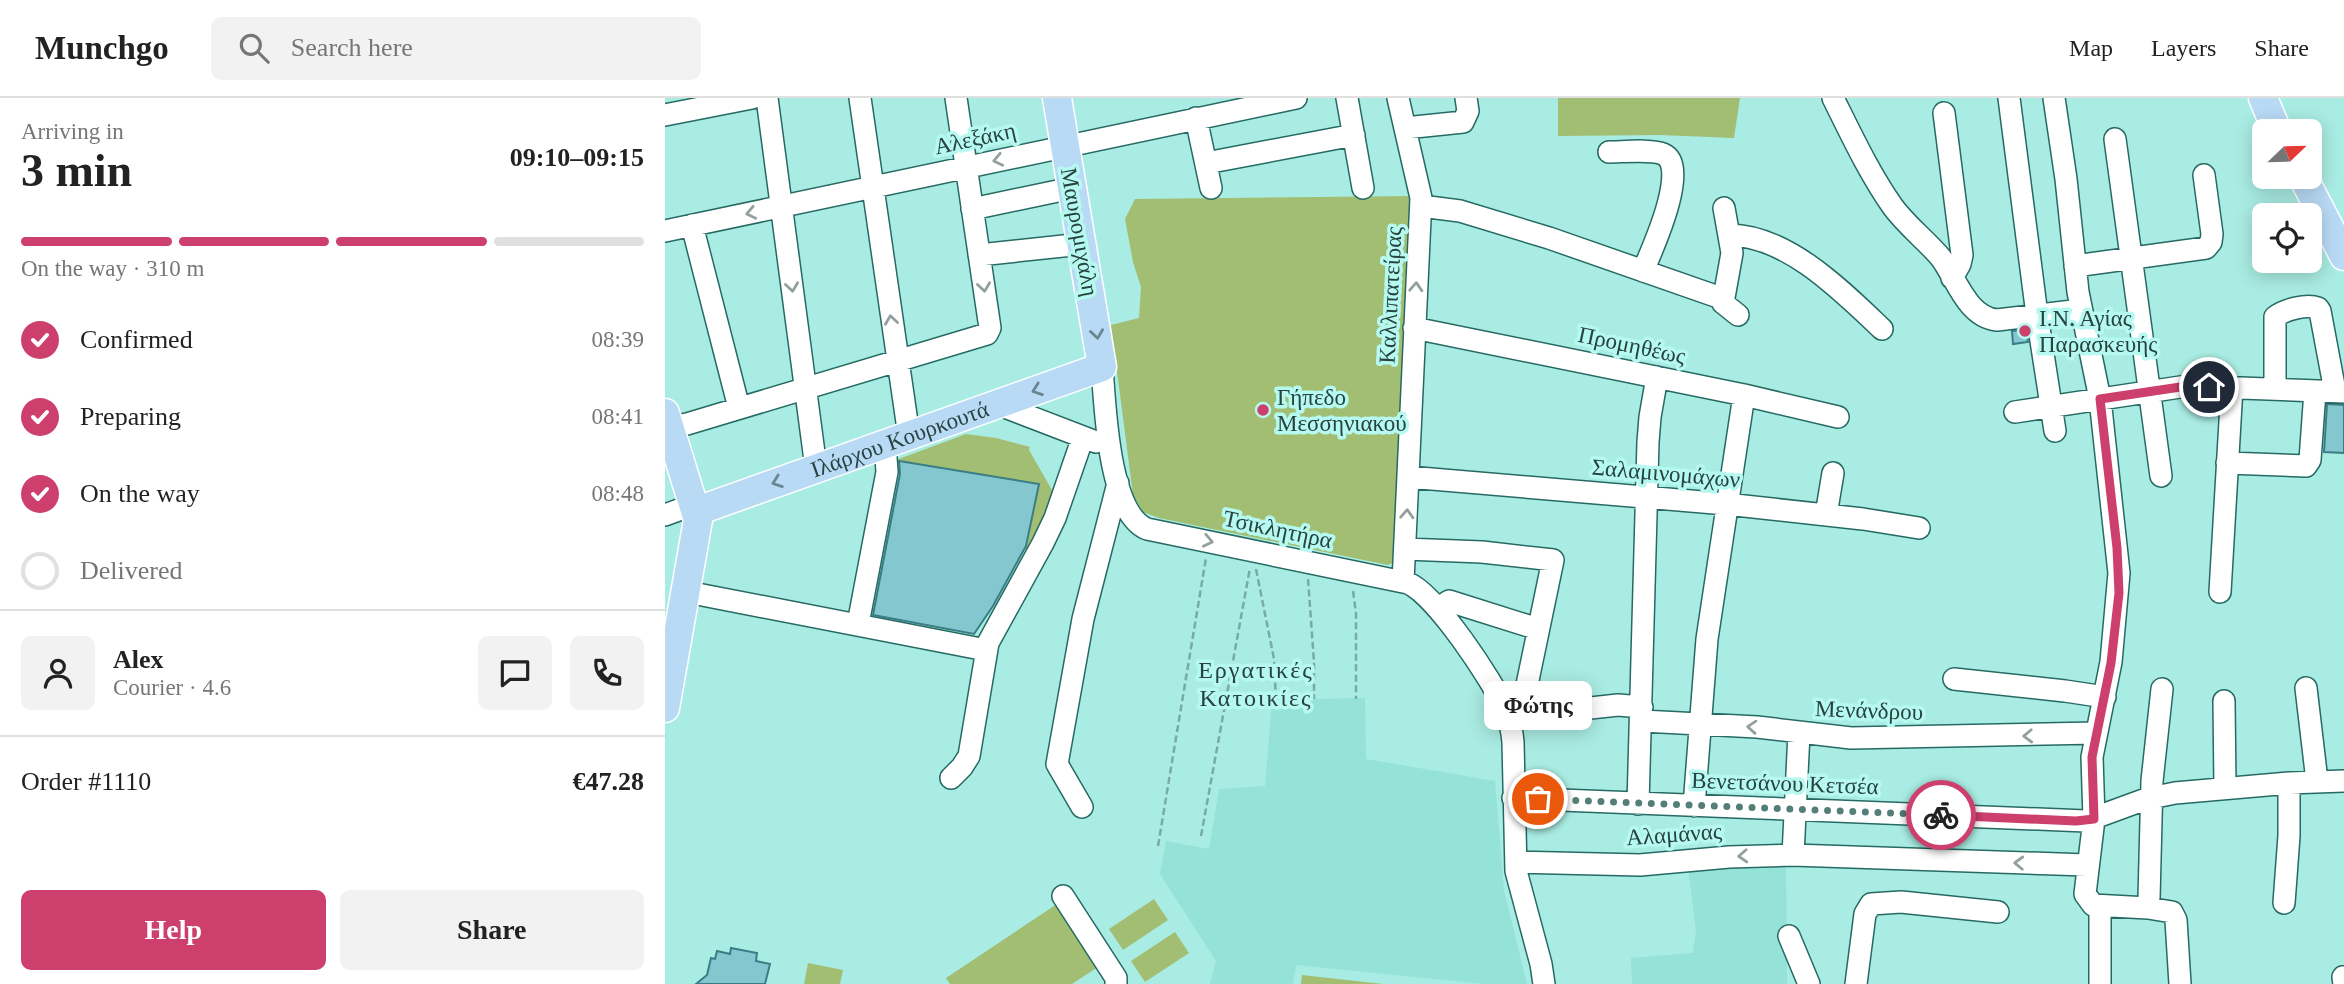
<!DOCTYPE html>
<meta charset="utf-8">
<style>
body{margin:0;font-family:Georgia,serif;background:#f2f2f2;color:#222;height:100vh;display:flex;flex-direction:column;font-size:26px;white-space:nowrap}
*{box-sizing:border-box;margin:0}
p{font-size:23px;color:#767676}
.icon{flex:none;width:38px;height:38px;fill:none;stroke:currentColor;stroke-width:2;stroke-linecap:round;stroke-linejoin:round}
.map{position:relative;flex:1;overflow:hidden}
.drawer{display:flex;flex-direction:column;background:#fff;width:665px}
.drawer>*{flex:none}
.needle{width:46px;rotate:67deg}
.tools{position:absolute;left:1587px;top:21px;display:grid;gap:14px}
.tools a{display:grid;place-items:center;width:70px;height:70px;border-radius:10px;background:#fff;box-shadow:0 4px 18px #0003;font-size:35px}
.pin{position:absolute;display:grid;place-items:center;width:60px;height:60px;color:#fff;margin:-30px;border:4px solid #fff;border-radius:50%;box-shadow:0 2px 7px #0007}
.courier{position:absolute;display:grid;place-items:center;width:70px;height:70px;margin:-35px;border:5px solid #cd3f6c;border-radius:50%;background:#fff;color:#222;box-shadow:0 2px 9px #0007}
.bubble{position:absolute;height:49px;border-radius:10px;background:#fff;box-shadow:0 4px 18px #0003;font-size:23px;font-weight:800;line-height:49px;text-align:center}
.headline em{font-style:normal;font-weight:800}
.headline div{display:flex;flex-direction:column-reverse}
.headline{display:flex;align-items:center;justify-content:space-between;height:119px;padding:0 21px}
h1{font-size:46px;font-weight:800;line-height:52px}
.bar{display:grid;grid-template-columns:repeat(4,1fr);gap:10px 7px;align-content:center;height:84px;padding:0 21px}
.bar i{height:9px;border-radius:5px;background:#e0e0e0}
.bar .current{background:#cd3f6c}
.bar p{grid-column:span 4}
.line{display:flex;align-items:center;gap:18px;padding:0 21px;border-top:2px solid #e0e0e0}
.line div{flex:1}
.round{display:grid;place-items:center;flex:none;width:74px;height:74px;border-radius:10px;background:#f2f2f2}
ol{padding:0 21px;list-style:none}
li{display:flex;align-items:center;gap:21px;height:77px}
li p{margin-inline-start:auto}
li .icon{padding:7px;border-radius:50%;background:#cd3f6c;color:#fff;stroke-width:4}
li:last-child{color:#767676}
li i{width:38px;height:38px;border:4px solid #e0e0e0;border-radius:50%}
.cta{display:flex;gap:14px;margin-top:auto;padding:14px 21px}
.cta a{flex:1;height:80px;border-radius:10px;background:#cd3f6c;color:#fff;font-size:28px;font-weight:800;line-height:80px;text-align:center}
.cta a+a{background:#f2f2f2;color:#222}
header{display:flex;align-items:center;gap:42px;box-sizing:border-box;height:98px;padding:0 35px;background:#fff;border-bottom:2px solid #e0e0e0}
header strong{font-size:33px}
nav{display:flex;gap:38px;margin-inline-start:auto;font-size:24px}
.search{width:490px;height:63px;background:#f2f2f2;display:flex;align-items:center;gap:18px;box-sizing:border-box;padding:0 24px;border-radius:10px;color:#767676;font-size:26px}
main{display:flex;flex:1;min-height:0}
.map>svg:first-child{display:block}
.built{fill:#94e2d8}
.green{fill:#a2be72}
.building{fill:#84c7cf;stroke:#3a7d85;stroke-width:2}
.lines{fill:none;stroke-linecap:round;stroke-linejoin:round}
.minor-casing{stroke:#266a63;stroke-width:24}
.major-casing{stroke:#fff;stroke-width:31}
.path{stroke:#77aba4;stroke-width:2.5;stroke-dasharray:7 3.5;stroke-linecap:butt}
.minor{stroke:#fff;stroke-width:21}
.major{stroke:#b9daf5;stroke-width:28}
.oneway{stroke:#93a09f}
.oneway2{stroke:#698691}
.done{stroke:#547e78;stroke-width:7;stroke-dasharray:0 12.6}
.route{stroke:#cd3f6c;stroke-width:9}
.poi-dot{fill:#cd3f6c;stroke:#b6f9f0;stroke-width:2.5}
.labels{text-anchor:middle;stroke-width:7;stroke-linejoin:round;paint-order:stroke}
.street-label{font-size:23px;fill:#27423f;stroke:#b6f9f0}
.poi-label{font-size:23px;fill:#27423f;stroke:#b6f9f0;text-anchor:start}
.neighbourhood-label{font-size:24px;letter-spacing:2px;fill:#27423f;stroke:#b6f9f0}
</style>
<header>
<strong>Munchgo</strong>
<div class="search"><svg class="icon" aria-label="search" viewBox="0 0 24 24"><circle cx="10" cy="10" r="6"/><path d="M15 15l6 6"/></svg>Search here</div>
<nav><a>Map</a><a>Layers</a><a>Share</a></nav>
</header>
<main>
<section class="drawer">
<div class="headline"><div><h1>3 min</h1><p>Arriving in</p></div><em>09:10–09:15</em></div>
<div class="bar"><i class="current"></i><i class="current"></i><i class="current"></i><i></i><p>On the way · 310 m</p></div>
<ol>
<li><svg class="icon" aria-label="check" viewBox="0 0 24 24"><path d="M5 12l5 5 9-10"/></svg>Confirmed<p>08:39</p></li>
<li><svg class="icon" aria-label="check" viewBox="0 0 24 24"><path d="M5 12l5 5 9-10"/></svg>Preparing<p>08:41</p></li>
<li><svg class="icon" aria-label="check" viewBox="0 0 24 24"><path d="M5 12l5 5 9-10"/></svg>On the way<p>08:48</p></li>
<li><i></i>Delivered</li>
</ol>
<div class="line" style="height:126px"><a class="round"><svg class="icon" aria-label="person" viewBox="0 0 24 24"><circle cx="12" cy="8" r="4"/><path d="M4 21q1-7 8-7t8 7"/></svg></a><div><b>Alex</b><p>Courier · 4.6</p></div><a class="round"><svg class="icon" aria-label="chat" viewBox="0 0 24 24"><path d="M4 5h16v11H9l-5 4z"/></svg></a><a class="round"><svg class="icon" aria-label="phone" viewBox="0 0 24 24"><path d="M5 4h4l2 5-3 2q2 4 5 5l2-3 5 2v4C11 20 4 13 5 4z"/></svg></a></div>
<div class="line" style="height:91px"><div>Order #1110</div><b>€47.28</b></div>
<div class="cta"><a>Help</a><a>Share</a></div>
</section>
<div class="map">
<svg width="1679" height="886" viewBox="0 0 1679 886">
<rect width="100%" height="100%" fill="#a9ece3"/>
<path class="built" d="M700 600 701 661 830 683 839 793 862 886H819L631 867 628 886H545L551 863 495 776 501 743 544 751 554 691 600 688 607 602Z
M1121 763 1122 886H967L966 860 1028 855 1031 834 1023 769Z"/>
<path class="green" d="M893 0H1075L1069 40 995 37 893 38Z
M748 98 729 464 723 467 494 420 478 414 468 397 446 227 474 220 476 189 468 164 460 121 470 101Z
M301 336 331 340 365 349 364 352 391 399 358 465 373 386 231 362Z
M489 801 503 822 458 852 444 831Z
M392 806 433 869 407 886H285L281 880Z
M510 834 524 855 480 884 466 863Z
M143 865 178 872 175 886H139Z
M637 877 718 886H636Z"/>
<path class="building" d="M1361 232 1363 244 1348 246 1347 233Z
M1662 306 1679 307V355L1659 354Z
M234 363 374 386 361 448 328 508 309 536 208 517 235 376Z
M66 850 92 855 91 863 105 866 100 886H31L42 877 46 860 50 861 52 853 65 856Z"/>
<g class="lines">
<defs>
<path id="minor" d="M102 0 151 370
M195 0 244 338
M682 0 698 90
M733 0 756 100 738 484
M1168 0C1186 36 1204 75 1228 109 1242 128 1261 142 1276 160 1291 180 1302 219 1332 222L1416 212
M1344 0 1372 217 1390 333
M1389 0 1401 81 1413 194 1435 301 1454 475 1446 564 1427 659 1429 721 1420 796 1428 807 1483 810 1507 814 1511 822 1515 886
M1279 15 1297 157 1295 166 1287 180
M0 17 87 0
M531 20 546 90
M740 30 798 24 803 13 801 0
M1450 41 1496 378
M944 54C957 54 987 51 998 56 1026 68 986 154 978 173
M541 65 689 37
M756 108 795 113 884 140 1059 201
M1059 110 1067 155 1058 205 1073 217
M307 111 407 90
M27 127 74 310
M0 133 631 0
M1065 137C1123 138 1177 193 1217 231
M314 157 417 146
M1410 168 1541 150 1546 144 1547 136 1539 77
M749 230 1079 297 1173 319
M437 269C440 306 443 415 482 431L743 485C771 497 828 583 841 613 845 623 847 633 848 644L851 773 876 866 879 886
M1610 291V219C1620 211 1642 206 1653 210L1655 213 1670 293
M332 306 431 344
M1350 314 1522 288 1679 294
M0 330 22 326 322 236 325 230 291 0
M1562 365 1641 368 1645 362 1650 293
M743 379 1061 406 1198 421 1254 430
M0 417 30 406
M1161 417 1168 375
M740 451 817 454 888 462 858 606 843 619
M22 494 321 552
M1555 494 1567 289
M773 510 784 503 873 531
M193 526 222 374 220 346
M1289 581 1400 593 1440 599
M1641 590 1652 683
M1559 603 1560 690
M843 619 953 607 977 609
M977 623 1092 629 1186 640 1431 635
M286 680 297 669 304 658 323 545 378 445 390 420 418 339
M848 700 1421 723 1481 701 1510 695 1624 685 1679 683
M973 706 983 344 985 319 992 279
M1029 708 1042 541 1079 297
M417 709 392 666 418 521 453 385
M1128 757 1134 635
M851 764 975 767 1064 759 1128 757 1422 767
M398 798 451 880V886
M1484 800 1487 683 1497 591
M1619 805 1624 738V685
M1124 838 1144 886
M1678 879 1679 886
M1191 886 1200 816 1206 806 1236 804 1333 814
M1435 886V808"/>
<g id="major">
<path d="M1598 0 1612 33"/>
<path d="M1638 79 1679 158"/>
<path d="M0 315 33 422 0 610"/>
<path id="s1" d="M32 413 437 269 392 0"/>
</g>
</defs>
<use href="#minor" class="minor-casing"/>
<use href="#major" class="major-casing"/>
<path class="path" d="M591 471 609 561 611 602
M643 481 649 564V601
M688 493 691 515V601
M536 738 585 470
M493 748 541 460"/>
<use href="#minor" class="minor"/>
<use href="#major" class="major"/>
</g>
<defs><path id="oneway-chevron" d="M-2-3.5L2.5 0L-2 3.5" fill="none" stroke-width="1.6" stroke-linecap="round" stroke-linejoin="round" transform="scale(1.75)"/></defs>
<g class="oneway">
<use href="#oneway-chevron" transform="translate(333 62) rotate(168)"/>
<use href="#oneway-chevron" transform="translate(86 115) rotate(168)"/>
<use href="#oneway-chevron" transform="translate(127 189) rotate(82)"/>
<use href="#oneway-chevron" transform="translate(319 189) rotate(82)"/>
<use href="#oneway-chevron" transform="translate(751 189) rotate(-87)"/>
<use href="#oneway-chevron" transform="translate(226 222) rotate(-98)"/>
<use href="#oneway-chevron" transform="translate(742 416) rotate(-87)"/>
<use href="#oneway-chevron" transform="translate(543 443) rotate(12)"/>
<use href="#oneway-chevron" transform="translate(1087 629) rotate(-176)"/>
<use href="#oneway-chevron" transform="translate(1363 638) rotate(178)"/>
<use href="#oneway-chevron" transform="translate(1078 758) rotate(177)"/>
<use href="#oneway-chevron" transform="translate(1354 765) rotate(-178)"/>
</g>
<g class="oneway2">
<use href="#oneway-chevron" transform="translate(432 236) rotate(82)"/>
<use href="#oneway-chevron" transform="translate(372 292) rotate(160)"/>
<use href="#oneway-chevron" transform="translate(112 384) rotate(160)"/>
</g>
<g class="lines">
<path class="done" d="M873 701 1276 717"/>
<path class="route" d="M1276 717 1411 723 1429 721 1427 659 1446 565 1454 495 1452 450 1435 301 1522 288 1544 289"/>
</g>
<g class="poi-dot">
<circle cx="1360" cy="233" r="7"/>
<circle cx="598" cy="312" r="7"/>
</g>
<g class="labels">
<g class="street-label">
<text transform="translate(310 40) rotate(-12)" y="8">Αλεξάκη</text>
<text transform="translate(415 134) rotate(80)" y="8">Μαυρομιχάλη</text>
<text transform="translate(725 197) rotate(-87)" y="8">Καλλιπατείρας</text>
<text transform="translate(967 247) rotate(12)" y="8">Προμηθέως</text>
<text dy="8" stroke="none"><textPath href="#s1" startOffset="215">Ιλάρχου Κουρκουτά</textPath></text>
<text transform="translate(1001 375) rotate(5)" y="8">Σαλαμινομάχων</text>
<text transform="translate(613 431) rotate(12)" y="8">Τσικλητήρα</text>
<text transform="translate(1204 612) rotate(2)" y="8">Μενάνδρου</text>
<text transform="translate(1120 685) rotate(2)" y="8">Βενετσάνου Κετσέα</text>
<text transform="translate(1009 736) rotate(-4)" y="8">Αλαμάνας</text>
</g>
<g class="poi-label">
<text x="1374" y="228">Ι.Ν. Αγίας<tspan x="1374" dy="26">Παρασκευής</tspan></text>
<text x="612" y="307">Γήπεδο<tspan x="612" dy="26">Μεσσηνιακού</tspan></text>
</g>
<g class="neighbourhood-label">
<text x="591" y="580">Εργατικές<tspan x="591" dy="28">Κατοικίες</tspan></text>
</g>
</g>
</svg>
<div class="tools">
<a><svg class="needle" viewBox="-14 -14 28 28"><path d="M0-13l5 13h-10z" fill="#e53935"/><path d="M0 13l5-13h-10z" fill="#767676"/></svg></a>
<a><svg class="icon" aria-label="locate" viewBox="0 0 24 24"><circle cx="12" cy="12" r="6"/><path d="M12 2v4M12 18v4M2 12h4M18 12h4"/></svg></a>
</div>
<div class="pin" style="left:873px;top:701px;background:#ea580c"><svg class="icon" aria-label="bag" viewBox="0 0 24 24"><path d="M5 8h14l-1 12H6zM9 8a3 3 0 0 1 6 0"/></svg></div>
<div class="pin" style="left:1544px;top:289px;background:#1f2937"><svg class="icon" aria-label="home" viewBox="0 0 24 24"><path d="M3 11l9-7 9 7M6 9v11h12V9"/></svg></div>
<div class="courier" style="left:1276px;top:717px"><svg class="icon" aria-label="bike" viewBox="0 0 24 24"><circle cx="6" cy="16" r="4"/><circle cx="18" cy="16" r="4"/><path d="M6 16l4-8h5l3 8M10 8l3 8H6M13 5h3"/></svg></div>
<div class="bubble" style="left:819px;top:583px;width:108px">Φώτης</div>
</div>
</main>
